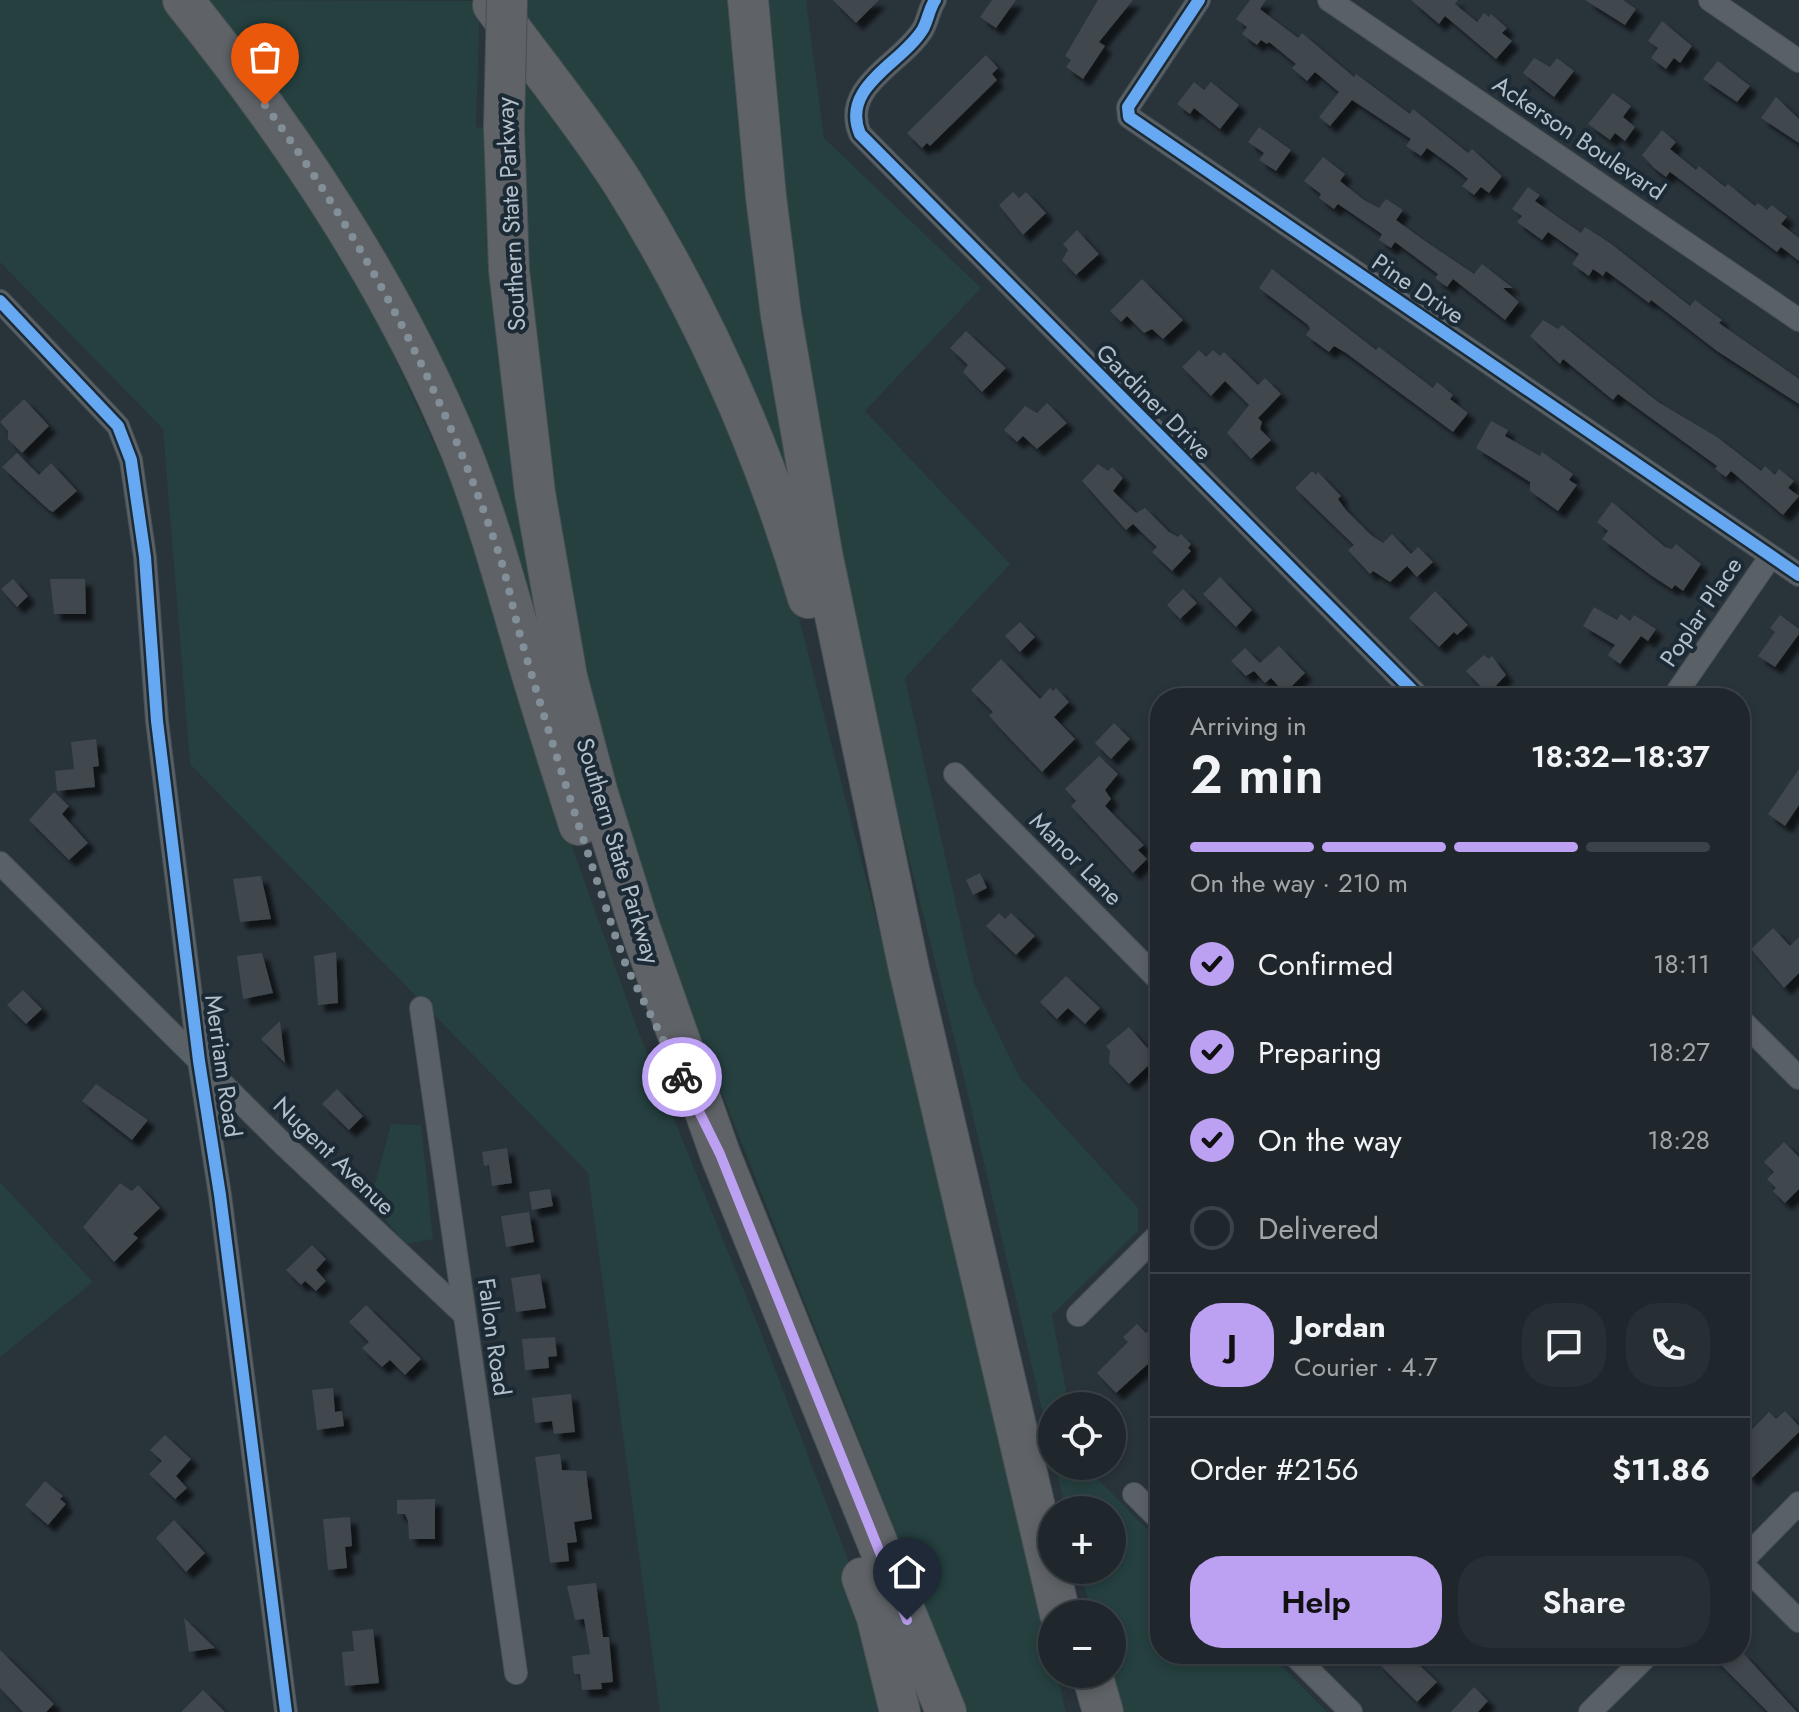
<!DOCTYPE html>
<meta charset="utf-8">
<style>
body{margin:0;font-family:Jost,sans-serif;background:#272e34;color:#f1f3f6;height:100vh;display:flex;flex-direction:column;font-size:30px;white-space:nowrap}
*{box-sizing:border-box;margin:0}
p{font-size:26px;color:#a1a5a9}
.icon{flex:none;width:44px;height:44px;fill:none;stroke:currentColor;stroke-width:2;stroke-linecap:round;stroke-linejoin:round}
.map{position:relative;flex:1;overflow:hidden}
.drawer{position:absolute;left:1150px;top:688px;width:600px;height:976px;display:flex;flex-direction:column;background:#1f262c;border-radius:32px;box-shadow:0 4px 12px #0003,0 0 0 2px #3c4348}
.drawer>*{flex:none}
.fabs{position:absolute;left:1038px;top:1392px;display:grid;gap:16px}
.fabs a{display:grid;place-items:center;width:88px;height:88px;border-radius:50%;background:#1f262c;box-shadow:0 4px 12px #0003,0 0 0 2px #3c4348;font-size:40px}
.pin{position:absolute;display:grid;place-items:center;width:68px;height:68px;color:#fff;margin:-82px -34px;border-radius:50% 50% 50% 0;rotate:-45deg;box-shadow:0 0 8px #0007}
.pin .icon{rotate:45deg}
.courier{position:absolute;display:grid;place-items:center;width:80px;height:80px;margin:-40px;border:6px solid #bca0f2;border-radius:50%;background:#fff;color:#222;box-shadow:0 2px 10px #0007}
.summary em{font-style:normal;font-weight:600}
.summary div{display:flex;flex-direction:column-reverse}
.summary{display:flex;align-items:center;justify-content:space-between;height:136px;padding:0 40px}
h1{font-size:52px;font-weight:600;line-height:60px}
.bar{display:grid;grid-template-columns:repeat(4,1fr);gap:12px 8px;align-content:center;height:96px;padding:0 40px}
.bar i{height:10px;border-radius:6px;background:#3c4348}
.bar .active{background:#bca0f2}
.bar p{grid-column:span 4}
.line{display:flex;align-items:center;gap:20px;padding:0 40px;border-top:2px solid #3c4348}
.line div{flex:1}
.round{display:grid;place-items:center;flex:none;width:84px;height:84px;border-radius:32px;background:#272e34}
ol{padding:0 40px;list-style:none}
li{display:flex;align-items:center;gap:24px;height:88px}
li p{margin-inline-start:auto}
li .icon{padding:8px;border-radius:50%;background:#bca0f2;color:#111;stroke-width:4}
li:last-child{color:#a1a5a9}
li i{width:44px;height:44px;border:4px solid #3c4348;border-radius:50%}
.button{display:flex;gap:16px;margin-top:auto;padding:16px 40px}
.button a{flex:1;height:92px;border-radius:32px;background:#bca0f2;color:#111;font-size:32px;font-weight:600;line-height:92px;text-align:center}
.button a+a{background:#272e34;color:#f1f3f6}
.map>svg:first-child{display:block}
.green{fill:#25403f}
.building{fill:#3f474d;filter:url(#shadow)}
.lines{fill:none;stroke-linecap:round;stroke-linejoin:round}
.street-casing{stroke:#474f54;stroke-width:24}
.highway-casing{stroke:#464f55;stroke-width:42}
.street{stroke:#596167;stroke-width:22}
.highway{stroke:#5f6367;stroke-width:40}
.highway-bridge-casing{stroke:#464f55;stroke-width:42;stroke-linecap:butt}
.highway-bridge{stroke:#5f6367;stroke-width:40}
.cycleway-casing{stroke:#1b2a35;stroke-width:17}
.cycleway{stroke:#66a8f1;stroke-width:12}
.done{stroke:#838f98;stroke-width:8;stroke-dasharray:0 14.4}
.route{stroke:#bca0f2;stroke-width:10}
.labels{text-anchor:middle;stroke-width:8;stroke-linejoin:round;paint-order:stroke}
.street-label{font-size:24px;fill:#b3c0cb;stroke:#1b2a35}
</style>
<div class="map">
<svg width="1799" height="1712" viewBox="0 0 1799 1712">
<defs>
<filter id="shadow"><feDropShadow dx="7" dy="7" stdDeviation="2" flood-color="#0009"/></filter>
</defs>
<rect width="100%" height="100%" fill="#29333a"/>
<path class="green" d="M0 0H162L252 115 346 251 481 546 575 855 639 1033 760 1330 875 1630 890 1712H660L588 1173 190 764 163 429 0 262Z
M193 0 480 1 476 127 485 128 553 680 465 441Z
M527 0H728L748 213 789 483 598 122 527 16Z
M762 0H806L824 138 981 288 865 411 1010 564 905 678 974 984 1020 1078 1138 1208V1231L1052 1315 1069 1406H1052V1452L959 1057 861 667 801 344Z
M527 68 562 115 707 364 786 567 890 972 1052 1655V1674H1057L1066 1712H967L659 934 600 725 556 534 527 327 521 153Z
M391 1124 421 1125 433 1239 406 1244 367 1198 376 1181Z
M0 1182 93 1282 0 1357Z
M1055 1466H1085L1160 1542V1654H1270L1327 1712H1117L1112 1674V1614H1091L1080 1570H1112V1510H1066Z"/>
<path class="building" d="M833 0H879L856 23Z
M992 0H1016L996 28 980 17Z
M1098 0H1133L1099 42 1105 46 1083 79 1066 67 1071 60 1065 56Z
M1250 0H1266L1260 9 1298 38 1302 33 1354 77 1356 74 1410 114 1413 109 1468 153 1472 149 1502 176 1489 193 1481 187 1474 195 1462 186 1468 179 1456 169 1427 148 1421 156 1406 146 1411 139 1352 100 1330 126 1319 117 1339 92 1315 72 1307 81 1292 68 1296 64 1269 42 1267 44 1261 40 1257 45 1242 34 1247 27 1236 19Z
M1411 0H1458L1455 4 1477 22 1484 13 1489 17 1491 14 1507 28 1502 33 1512 41 1496 59 1445 16 1439 24Z
M1585 0H1623L1636 9 1625 25Z
M1662 21 1692 46 1680 63 1674 58 1666 69 1651 58 1658 48 1648 41Z
M986 55 998 68 992 74 997 80 930 146 927 143 922 148 907 133Z
M1534 58 1550 67 1557 58 1574 71 1554 97 1523 73Z
M1718 61 1750 86 1737 102 1703 79Z
M1194 82 1204 90 1211 82 1239 105 1220 129 1194 108 1190 114 1177 104Z
M1613 93 1631 106 1623 117 1635 127 1625 141 1615 133 1610 140 1588 124Z
M1776 97 1799 119V143L1761 118Z
M1259 127 1291 150 1276 171 1259 160 1264 153 1248 142Z
M1662 130 1676 142 1670 149 1696 170 1699 166 1725 187 1728 184 1755 206 1758 203 1767 210 1772 205 1787 217 1781 224 1799 238V261L1781 247 1777 252 1670 172 1666 177 1654 168 1642 155Z
M1323 157 1345 174 1340 181 1364 200 1379 208 1386 199 1403 210 1396 220 1425 241 1474 274 1482 264 1513 288H1503L1519 302 1505 320 1453 279 1447 287 1435 278 1438 274 1395 242 1391 248 1379 240 1382 234 1338 204 1334 209 1319 198 1321 194 1304 181Z
M1528 187 1540 195 1535 201 1581 233 1585 227 1610 243 1690 306 1695 300 1722 320 1719 323 1799 379V404L1717 351 1651 300 1649 303 1606 271 1603 276 1593 269 1589 276 1572 264 1579 254 1548 232 1542 240 1517 222 1522 216 1512 209Z
M1013 192 1019 198 1026 192 1046 213 1023 235 999 205Z
M1077 230 1099 254 1076 275 1062 260 1068 250 1063 244Z
M1272 269 1376 350 1379 347 1433 388 1437 382 1453 395 1450 399 1468 413 1453 432 1346 353 1334 346 1329 352 1306 335 1310 329 1308 325 1259 288Z
M1142 279 1183 320 1163 339 1152 329 1144 333 1127 316 1121 322 1110 311Z
M1543 320 1558 329 1562 325 1658 402 1717 437 1761 471 1765 466 1775 475 1779 469 1794 481 1788 488 1799 496 1783 515 1731 471 1726 477 1715 469 1717 466 1618 394 1613 400 1563 359 1560 364 1530 336Z
M966 331 1006 368 982 392 963 372 968 365 950 348Z
M1199 350 1206 357 1213 350 1220 356 1224 352 1258 385 1265 378 1281 394 1258 418 1262 422 1260 429 1271 440 1251 459 1227 433 1249 405 1225 381 1211 396 1182 367Z
M24 399 49 426 22 453 8 439V431L0 422Z
M1047 403 1067 423 1037 449 1023 436 1017 442 1004 430 1025 406 1037 413Z
M1491 421 1508 430 1505 436 1540 456 1542 452 1573 474 1569 480 1577 485 1558 511 1530 491V482L1476 448Z
M17 453 39 475 51 463 77 491 53 512 49 510 2 467Z
M1098 464 1108 471 1112 467 1123 478 1113 491 1136 513 1145 508 1169 532 1178 537 1181 534 1191 544 1188 548 1191 551 1172 571 1152 552 1157 547 1133 524 1126 530 1082 481Z
M1312 471 1316 475 1318 472 1341 496 1338 499 1346 510 1371 535 1383 543 1392 534 1411 554 1418 547 1433 562 1417 577 1407 566 1390 582 1373 571 1370 574 1348 550 1354 545 1295 488Z
M1612 502 1665 547 1672 549 1676 544 1701 564 1683 591 1675 585 1672 589 1652 576 1602 539 1608 531 1597 522Z
M1220 577 1252 610 1236 627 1203 594Z
M13 579 28 596 17 607 1 589Z
M50 579H85L86 614H54Z
M1183 589 1197 603 1180 619 1167 605Z
M1435 591 1468 625 1457 635 1454 632 1439 647 1409 618Z
M1594 607 1617 620 1621 614 1630 621 1634 615 1656 629 1648 641 1641 636 1620 664 1608 655 1615 645 1583 626Z
M1780 615 1799 629V634L1775 667 1758 656 1775 632 1770 628Z
M1020 622 1035 637 1020 652 1005 636Z
M1279 646 1305 673 1285 693 1271 678 1265 683 1254 671 1246 676 1231 661 1245 648 1260 663Z
M1484 655 1489 659 1492 656 1506 675 1488 694 1466 671Z
M1001 659 1040 699 1050 688 1053 691 1056 688 1069 702 1054 717 1075 739 1042 772 999 727 989 715 993 712 971 690Z
M1114 723 1130 739 1111 759 1095 743Z
M96 739 99 766 93 767 95 787 57 791 55 771 74 769 71 742Z
M1099 756 1118 774 1105 790 1111 799 1105 806 1144 845 1138 850 1147 859 1133 873 1071 806 1076 801 1065 789Z
M1799 769V805L1785 826 1768 814Z
M54 792 69 806 62 814 88 843 69 860 29 820Z
M980 873 987 888 973 895 966 880Z
M261 876 271 919 240 922 233 879Z
M999 913 1005 919 1011 913 1035 936 1016 955 986 926Z
M1773 928 1790 946 1799 937V973L1784 988 1751 949Z
M336 952 338 1003 318 1005 314 956Z
M262 953 273 993 243 999 237 956Z
M1066 976 1100 1008 1085 1024 1068 1008 1057 1019 1040 1002Z
M23 990 42 1009 26 1024 7 1005Z
M280 1021 285 1063 261 1039Z
M1129 1027 1156 1058 1129 1084 1109 1063 1110 1051 1106 1046Z
M96 1084 148 1120 132 1140 82 1101Z
M337 1089 363 1116 349 1130 322 1104Z
M1784 1142 1799 1157V1189L1785 1203 1773 1191 1776 1188 1767 1179 1774 1172 1764 1162Z
M507 1148 512 1183 492 1186 489 1165 484 1166 482 1152Z
M120 1183 132 1191 138 1185 160 1208 133 1234 138 1238 114 1262 83 1227Z
M550 1189 553 1206 532 1210 529 1192Z
M529 1212 534 1242 506 1247 501 1216Z
M312 1245 326 1259 316 1270 326 1281 316 1291 305 1281 301 1285 286 1270Z
M540 1274 546 1308 516 1312 511 1278Z
M366 1305 421 1359 405 1375 390 1360 382 1367 362 1348 369 1342 349 1322Z
M1160 1319V1353L1116 1393 1097 1373 1128 1342 1123 1337 1137 1324 1146 1333Z
M555 1337 557 1356 548 1357 549 1368 525 1370 522 1339Z
M333 1388 335 1412 342 1411 344 1426 317 1430 312 1390Z
M571 1394 575 1432 554 1434 552 1421 535 1423 532 1398Z
M1785 1411 1799 1426V1432L1751 1479 1740 1467V1456L1746 1450 1740 1442 1769 1412 1776 1419Z
M165 1435 191 1459 176 1476 187 1488 175 1499 149 1474 162 1461 150 1450Z
M560 1454 562 1470 586 1471 592 1519 574 1522 577 1542 567 1543 569 1561 550 1563 535 1457Z
M45 1481 63 1496 60 1499 66 1504 48 1525 25 1505Z
M435 1499V1539H409L408 1521 405 1514H397V1500Z
M350 1517 352 1546 345 1547 347 1568 328 1570 323 1519Z
M174 1520 205 1553 186 1572 156 1538Z
M596 1583 603 1637H609L613 1682 601 1683 602 1689 582 1690 580 1674H574L572 1656 590 1654 584 1619 575 1620 567 1586Z
M184 1618 215 1648 189 1652Z
M373 1629 379 1683 345 1686 342 1652 354 1651 352 1631Z
M0 1650 54 1704 46 1712H23L0 1688Z
M1388 1654H1408L1437 1682 1417 1702 1378 1663Z
M1710 1654H1744L1797 1712H1768Z
M1474 1687 1488 1701 1478 1712H1451Z
M203 1690 225 1712H181Z"/>
<g class="lines">
<defs>
<path id="street" d="M935 0C929 9 928 20 923 29 902 64 840 86 860 134L1420 698
M1199 0 1128 107 1129 117 1799 575
M1329 0 1799 320
M1710 0 1799 61
M0 301 118 426 131 460 145 557 157 721 199 1061 220 1195 286 1712
M1673 698 1771 556
M955 774 1160 981
M0 863 282 1143 465 1315
M421 1008 516 1673
M1740 1019 1799 1078
M1078 1315 1160 1233
M1134 1494 1160 1520
M1740 1562 1799 1621
M1740 1563 1799 1503
M1293 1654 1351 1712
M1590 1712 1649 1654"/>
<path id="highway" d="M183 0C294 138 393 286 461 451 485 511 502 572 520 634 538 698 559 762 579 825
M748 0 766 197 781 315 822 553 909 969 1060 1614
M493 5C536 64 583 121 622 182 703 311 765 453 808 598
M504 127 509 270 535 493 567 677 598 794 639 925 720 1154 946 1712
M862 1578 877 1618 900 1712
M1092 1674 1103 1712"/>
</defs>
<use href="#street" class="street-casing"/>
<use href="#highway" class="highway-casing"/>
<use href="#street" class="street"/>
<use href="#highway" class="highway"/>
<defs>
<path id="highway-bridge" d="M504 127 507 0"/>
</defs>
<use href="#highway-bridge" class="highway-bridge-casing"/>
<use href="#highway-bridge" class="highway-bridge"/>
<defs>
<path id="cycleway" d="M935 0C929 9 928 20 923 29 902 64 840 86 860 134L1420 698
M1199 0 1128 107 1129 117 1799 575
M0 301 118 426 131 460 145 557 157 721 199 1061 220 1195 286 1712"/>
</defs>
<use href="#cycleway" class="cycleway-casing"/>
<use href="#cycleway" class="cycleway"/>
</g>
<g class="lines">
<path class="done" d="M265 105C364 240 443 390 497 548 507 576 512 606 520 635 549 736 582 836 615 935L627 968 682 1077"/>
<path class="route" d="M682 1077 720 1154 907 1620"/>
</g>
<g class="labels">
<g class="street-label">
<text transform="translate(1579 138) rotate(34)" y="8">Ackerson Boulevard</text>
<text transform="translate(511 214) rotate(-93)" y="8">Southern State Parkway</text>
<text transform="translate(1418 289) rotate(34)" y="8">Pine Drive</text>
<text transform="translate(1154 402) rotate(45)" y="8">Gardiner Drive</text>
<text transform="translate(1701 612) rotate(-56)" y="8">Poplar Place</text>
<text transform="translate(618 851) rotate(73)" y="8">Southern State Parkway</text>
<text transform="translate(1076 859) rotate(45)" y="8">Manor Lane</text>
<text transform="translate(223 1066) rotate(82)" y="8">Merriam Road</text>
<text transform="translate(334 1156) rotate(44)" y="8">Nugent Avenue</text>
<text transform="translate(494 1337) rotate(82)" y="8">Fallon Road</text>
</g>
</g>
</svg>
<div class="fabs">
<a><svg class="icon" aria-label="locate" viewBox="0 0 24 24"><circle cx="12" cy="12" r="6"/><path d="M12 2v4M12 18v4M2 12h4M18 12h4"/></svg></a>
<a>+</a>
<a>−</a>
</div>
<div class="pin" style="left:265px;top:105px;background:#ea580c"><svg class="icon" aria-label="bag" viewBox="0 0 24 24"><path d="M5 8h14l-1 12H6zM9 8a3 3 0 0 1 6 0"/></svg></div>
<div class="pin" style="left:907px;top:1620px;background:#1f2937"><svg class="icon" aria-label="home" viewBox="0 0 24 24"><path d="M3 11l9-7 9 7M6 9v11h12V9"/></svg></div>
<div class="courier" style="left:682px;top:1077px"><svg class="icon" aria-label="bike" viewBox="0 0 24 24"><circle cx="6" cy="16" r="4"/><circle cx="18" cy="16" r="4"/><path d="M6 16l4-8h5l3 8M10 8l3 8H6M13 5h3"/></svg></div>
<section class="drawer">
<div class="summary"><div><h1>2 min</h1><p>Arriving in</p></div><em>18:32–18:37</em></div>
<div class="bar"><i class="active"></i><i class="active"></i><i class="active"></i><i></i><p>On the way · 210 m</p></div>
<ol>
<li><svg class="icon" aria-label="check" viewBox="0 0 24 24"><path d="M5 12l5 5 9-10"/></svg>Confirmed<p>18:11</p></li>
<li><svg class="icon" aria-label="check" viewBox="0 0 24 24"><path d="M5 12l5 5 9-10"/></svg>Preparing<p>18:27</p></li>
<li><svg class="icon" aria-label="check" viewBox="0 0 24 24"><path d="M5 12l5 5 9-10"/></svg>On the way<p>18:28</p></li>
<li><i></i>Delivered</li>
</ol>
<div class="line" style="height:144px"><b class="round" style="background:#bca0f2;color:#111">J</b><div><b>Jordan</b><p>Courier · 4.7</p></div><a class="round"><svg class="icon" aria-label="chat" viewBox="0 0 24 24"><path d="M4 5h16v11H9l-5 4z"/></svg></a><a class="round"><svg class="icon" aria-label="phone" viewBox="0 0 24 24"><path d="M5 4h4l2 5-3 2q2 4 5 5l2-3 5 2v4C11 20 4 13 5 4z"/></svg></a></div>
<div class="line" style="height:104px"><div>Order #2156</div><b>$11.86</b></div>
<div class="button"><a>Help</a><a>Share</a></div>
</section>
</div>
